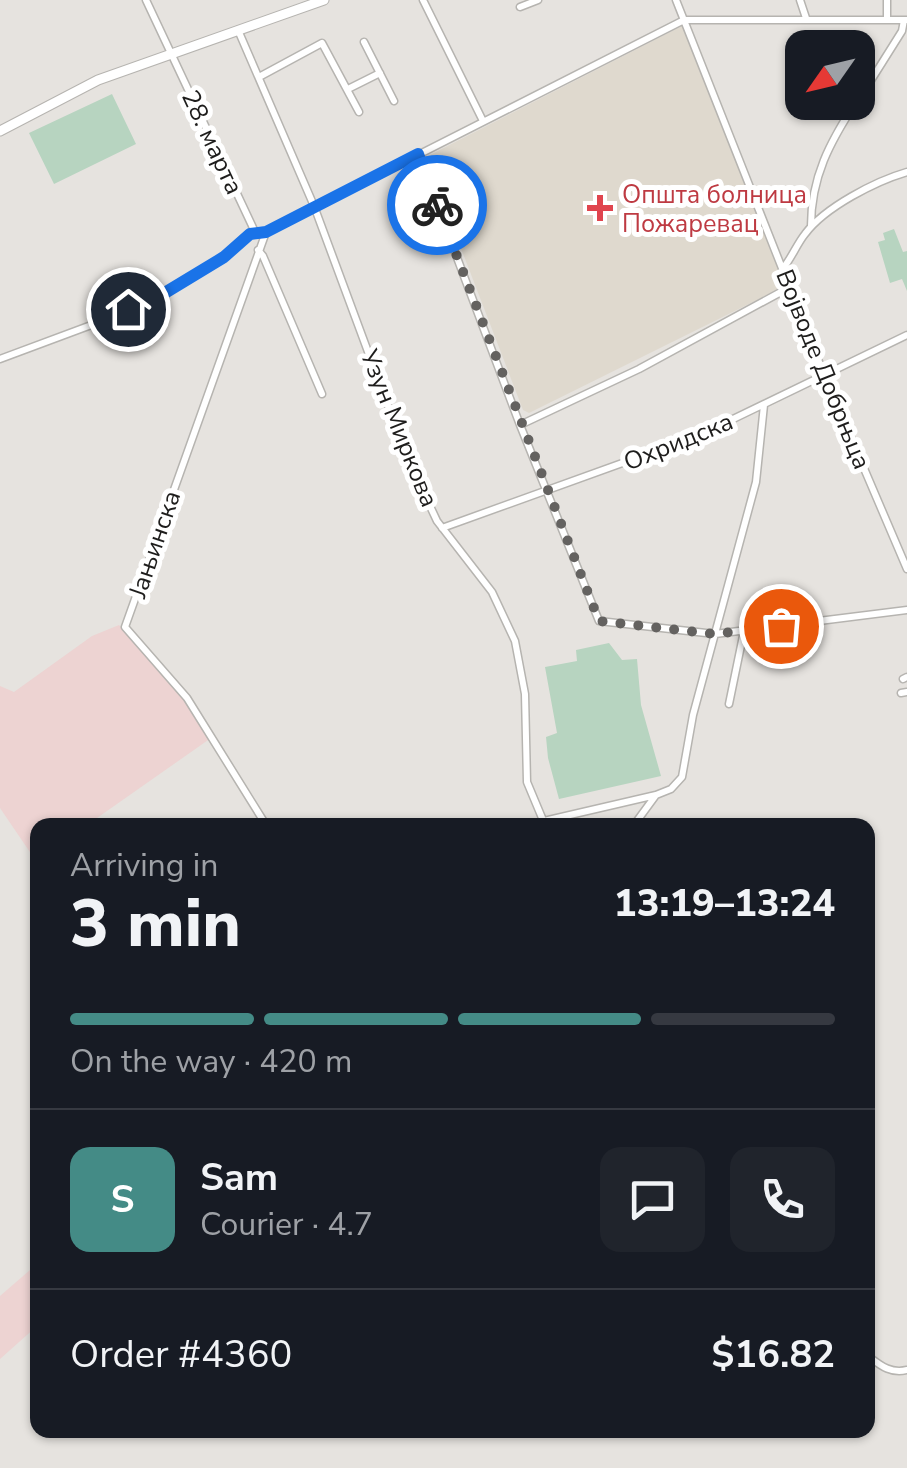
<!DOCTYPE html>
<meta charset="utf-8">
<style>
body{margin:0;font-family:"Nunito Sans",sans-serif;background:#20242c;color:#f1f3f6;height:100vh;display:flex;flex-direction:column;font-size:38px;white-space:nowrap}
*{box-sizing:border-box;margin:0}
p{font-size:32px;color:#9ea1a6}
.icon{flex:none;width:55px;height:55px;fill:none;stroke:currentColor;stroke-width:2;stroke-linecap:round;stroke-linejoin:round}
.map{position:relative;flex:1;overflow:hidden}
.details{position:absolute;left:30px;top:818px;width:845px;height:620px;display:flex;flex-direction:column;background:#171b24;border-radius:20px;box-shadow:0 2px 8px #0004}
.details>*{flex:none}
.needle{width:65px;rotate:236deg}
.buttons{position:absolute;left:785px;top:30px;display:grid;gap:20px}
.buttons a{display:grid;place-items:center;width:90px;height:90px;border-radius:20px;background:#171b24;box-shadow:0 2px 8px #0004;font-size:50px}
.pin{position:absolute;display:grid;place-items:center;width:85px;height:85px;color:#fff;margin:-42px;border:5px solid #fff;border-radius:50%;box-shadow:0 2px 10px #0007}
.courier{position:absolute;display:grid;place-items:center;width:100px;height:100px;margin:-50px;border:8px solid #1a73e8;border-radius:50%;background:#fff;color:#222;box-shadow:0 2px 12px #0007}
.overview em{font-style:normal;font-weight:800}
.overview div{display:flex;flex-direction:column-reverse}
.overview{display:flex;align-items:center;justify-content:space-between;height:170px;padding:0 40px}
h1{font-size:65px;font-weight:800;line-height:75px}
.bar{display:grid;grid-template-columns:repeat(4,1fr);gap:15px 10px;align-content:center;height:120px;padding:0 40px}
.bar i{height:12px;border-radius:8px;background:#363941}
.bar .active{background:#448b86}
.bar p{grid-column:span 4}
.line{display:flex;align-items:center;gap:25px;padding:0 40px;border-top:2px solid #363941}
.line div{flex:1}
.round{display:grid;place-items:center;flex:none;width:105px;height:105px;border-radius:20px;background:#20242c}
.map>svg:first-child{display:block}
.industrial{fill:#edd3d2}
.built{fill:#dfd9ce}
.green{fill:#b7d4c0}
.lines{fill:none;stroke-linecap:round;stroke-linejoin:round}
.minor-casing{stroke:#b6b4b0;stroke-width:9}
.secondary-casing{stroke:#b6b4b0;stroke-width:11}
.minor{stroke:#fff;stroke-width:6}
.secondary{stroke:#fff;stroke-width:9}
.done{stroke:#646260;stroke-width:10;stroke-dasharray:0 18}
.route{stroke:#1a73e8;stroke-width:12}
.health-dot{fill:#e0444e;stroke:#fff;stroke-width:4}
.labels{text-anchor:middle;stroke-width:10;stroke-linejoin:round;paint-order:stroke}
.street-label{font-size:25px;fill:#1e1d1c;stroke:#fff}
.health-label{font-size:25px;fill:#be3a42;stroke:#fff;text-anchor:start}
</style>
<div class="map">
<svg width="907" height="1468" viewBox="0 0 907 1468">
<rect width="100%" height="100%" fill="#e6e3df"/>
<path class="industrial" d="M119 625 187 702 211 738 87 825H38L36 861 0 808V686L14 692 92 636Z
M37 1264V1326L0 1359V1296Z"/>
<path class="built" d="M682 26 785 286 529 413 523 410 426 157Z"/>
<path class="green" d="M112 94 136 144 54 184 29 133Z
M894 229 903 252 907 251V291L902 279 890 283 878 242 885 240 883 233Z
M609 643 622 660 637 659 641 705 661 776 559 799 548 758 546 737 557 733 545 667 577 661 576 650Z"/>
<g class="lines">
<defs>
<path id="minor" d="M146 0 255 232
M423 0 483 121
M676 0 825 377 907 569
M800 0 806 18
M887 0V19
M520 7 538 0
M238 30 314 206 407 457 437 521 492 592 515 641 525 694 527 782 545 825
M364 42 394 101
M259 77 322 43 359 112
M348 89 380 73
M858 101 902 31 904 20
M418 154 520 425 599 621 715 634 907 610
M811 226C811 177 830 142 856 102
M258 250 263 256 322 394
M784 267C792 257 797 244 805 234 825 207 876 181 907 172
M0 359 94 324 163 294 224 257 250 234 266 232 684 20H907
M520 425 639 369 792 286
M442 528 700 435 907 335
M903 679 907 677
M901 693 907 692
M729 704 744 631
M544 821 656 795
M266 825 187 698 125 627 266 232
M634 825 656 795 671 789 682 777 693 715 756 482 764 405
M868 1356C880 1365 890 1374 907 1370"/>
<path id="secondary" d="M0 131 98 80 324 0"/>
</defs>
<use href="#minor" class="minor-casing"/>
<use href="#secondary" class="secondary-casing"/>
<use href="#minor" class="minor"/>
<use href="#secondary" class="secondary"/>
</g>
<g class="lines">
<path class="done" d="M437 205 599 621 715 634 781 626"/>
<path class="route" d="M128 309 163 294 224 257 250 234 266 232 418 154 437 205"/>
</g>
<path class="health-dot" d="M595 193h10v10h10v10h-10v10h-10v-10h-10v-10h10z"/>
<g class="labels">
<g class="street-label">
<text transform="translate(213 142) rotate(65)" y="9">28. марта</text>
<text transform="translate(824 369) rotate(68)" y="9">Војводе Добрњца</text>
<text transform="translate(400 428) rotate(68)" y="9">Узун Миркова</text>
<text transform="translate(678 441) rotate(-22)" y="9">Охридска</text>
<text transform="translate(154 544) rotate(-71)" y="9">Јањинска</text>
</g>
<g class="health-label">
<text x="622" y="203">Општа болница<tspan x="622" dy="29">Пожаревац</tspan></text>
</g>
</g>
</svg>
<div class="buttons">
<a><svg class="needle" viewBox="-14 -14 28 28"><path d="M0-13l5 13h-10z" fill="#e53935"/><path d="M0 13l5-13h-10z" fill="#9ea1a6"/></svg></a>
</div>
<div class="pin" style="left:781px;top:626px;background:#ea580c"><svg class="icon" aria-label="bag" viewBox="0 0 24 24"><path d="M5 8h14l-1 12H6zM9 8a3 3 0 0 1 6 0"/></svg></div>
<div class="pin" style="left:128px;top:309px;background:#1f2937"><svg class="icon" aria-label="home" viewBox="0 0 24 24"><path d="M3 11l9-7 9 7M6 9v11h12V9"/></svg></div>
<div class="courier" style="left:437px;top:205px"><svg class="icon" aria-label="bike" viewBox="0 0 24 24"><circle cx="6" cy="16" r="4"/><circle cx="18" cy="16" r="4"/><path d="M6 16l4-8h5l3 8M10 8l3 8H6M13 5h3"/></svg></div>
<section class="details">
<div class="overview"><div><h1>3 min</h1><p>Arriving in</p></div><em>13:19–13:24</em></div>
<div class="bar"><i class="active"></i><i class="active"></i><i class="active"></i><i></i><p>On the way · 420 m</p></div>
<div class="line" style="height:180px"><b class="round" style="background:#448b86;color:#fff">S</b><div><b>Sam</b><p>Courier · 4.7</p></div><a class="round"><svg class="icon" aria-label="chat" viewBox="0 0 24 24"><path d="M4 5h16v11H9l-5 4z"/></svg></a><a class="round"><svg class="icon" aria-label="phone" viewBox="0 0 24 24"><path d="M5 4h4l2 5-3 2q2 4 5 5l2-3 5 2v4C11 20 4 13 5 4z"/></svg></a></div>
<div class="line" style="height:130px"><div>Order #4360</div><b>$16.82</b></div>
</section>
</div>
